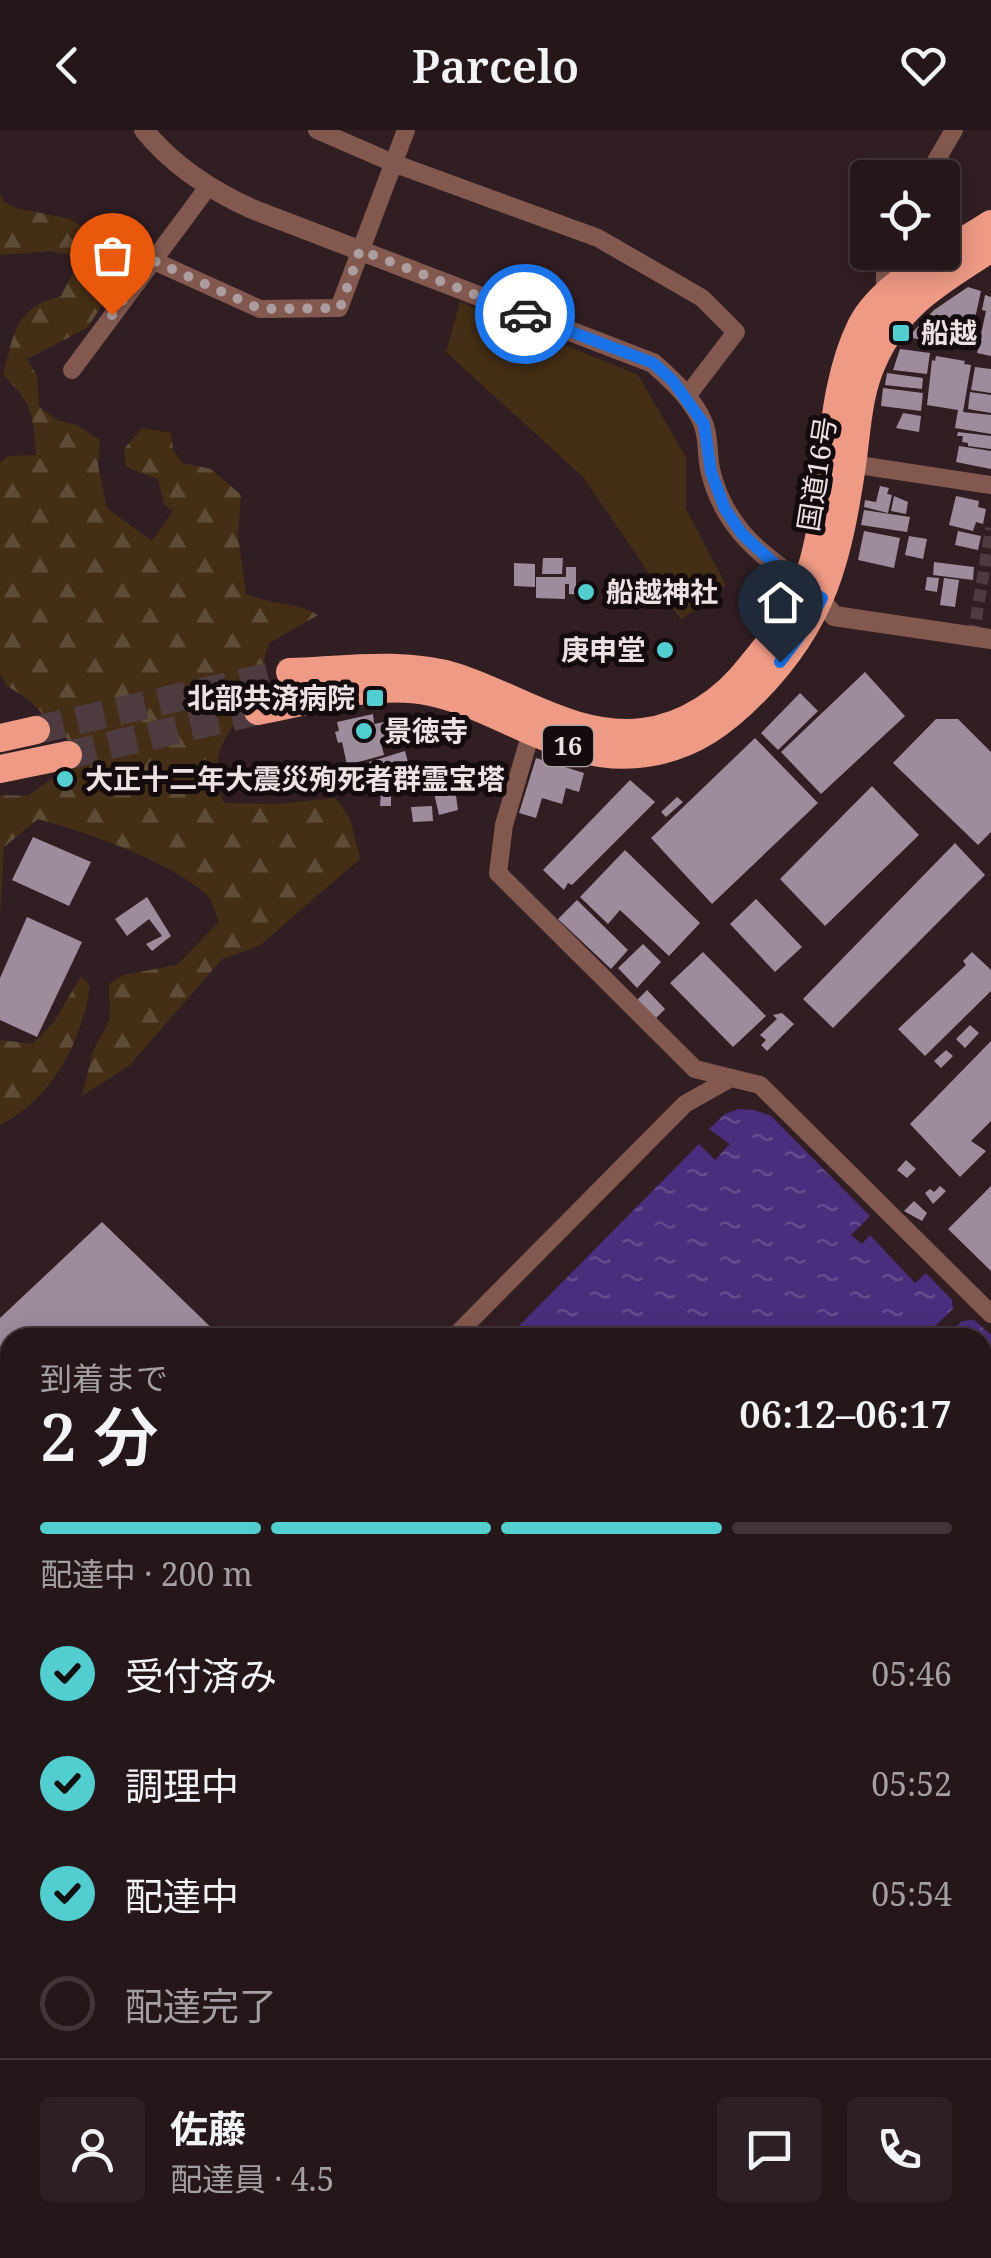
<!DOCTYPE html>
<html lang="ja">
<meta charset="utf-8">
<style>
body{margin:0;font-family:"Noto Serif","Noto Sans JP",serif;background:#2d1f23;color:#f1f3f6;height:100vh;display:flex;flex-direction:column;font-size:38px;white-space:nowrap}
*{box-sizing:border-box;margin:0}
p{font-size:32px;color:#a39fa2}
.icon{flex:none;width:55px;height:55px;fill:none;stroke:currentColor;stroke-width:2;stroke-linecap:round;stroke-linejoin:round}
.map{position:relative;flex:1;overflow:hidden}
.panel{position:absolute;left:0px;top:1198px;width:992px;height:932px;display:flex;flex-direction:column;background:#25161a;border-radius:30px 30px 0 0;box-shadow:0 5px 25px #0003,0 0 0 2px #423539}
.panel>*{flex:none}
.fabs{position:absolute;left:850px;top:30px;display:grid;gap:20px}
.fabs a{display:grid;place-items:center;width:110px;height:110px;border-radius:10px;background:#25161a;box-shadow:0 5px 25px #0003,0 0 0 2px #423539;font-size:50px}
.pin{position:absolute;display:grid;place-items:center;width:85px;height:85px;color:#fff;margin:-102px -42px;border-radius:50% 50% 50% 0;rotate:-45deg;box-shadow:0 0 10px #0007}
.pin .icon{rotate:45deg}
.courier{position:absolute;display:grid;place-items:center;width:100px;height:100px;margin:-50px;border:8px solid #1a73e8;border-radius:50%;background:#fff;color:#222;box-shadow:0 2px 12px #0007}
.summary em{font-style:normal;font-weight:600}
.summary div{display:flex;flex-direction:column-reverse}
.summary{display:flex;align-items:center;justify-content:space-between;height:170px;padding:0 40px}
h1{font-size:65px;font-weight:600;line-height:75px}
.bar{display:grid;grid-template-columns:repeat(4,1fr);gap:15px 10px;align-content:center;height:120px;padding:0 40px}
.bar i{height:12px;border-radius:8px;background:#423539}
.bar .current{background:#52cdd0}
.bar p{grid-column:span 4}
.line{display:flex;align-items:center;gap:25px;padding:0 40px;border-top:2px solid #423539}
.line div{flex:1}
.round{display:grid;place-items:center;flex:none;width:105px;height:105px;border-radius:10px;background:#2d1f23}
ol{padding:0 40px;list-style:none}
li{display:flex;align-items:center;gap:30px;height:110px}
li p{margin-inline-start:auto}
li .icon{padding:10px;border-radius:50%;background:#52cdd0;color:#111;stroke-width:4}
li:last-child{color:#a39fa2}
li i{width:55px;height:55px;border:5px solid #423539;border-radius:50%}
header{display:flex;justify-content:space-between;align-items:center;height:130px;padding:0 40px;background:#25161a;font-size:45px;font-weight:600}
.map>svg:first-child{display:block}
.forest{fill:url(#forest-firs)}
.park{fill:#442e15}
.water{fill:url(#water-ripples)}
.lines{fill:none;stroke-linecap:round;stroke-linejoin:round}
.ferry{stroke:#cfc3f1;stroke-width:2.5;stroke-dasharray:12 10;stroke-linecap:butt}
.building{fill:#9e8c9c}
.pedestrian-tunnel{stroke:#4d3b40;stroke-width:12;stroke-dasharray:12 6;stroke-linecap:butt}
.trunk-tunnel{stroke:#4d3b40;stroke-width:28;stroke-dasharray:28 14;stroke-linecap:butt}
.minor{stroke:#83594f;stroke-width:18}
.tertiary{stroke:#83594f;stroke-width:20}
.trunk{stroke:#ee9a85;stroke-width:28}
.done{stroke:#ac9da0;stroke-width:10;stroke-dasharray:0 18}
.route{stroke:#1a73e8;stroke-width:12}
.poi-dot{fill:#52cdd0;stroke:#130b0d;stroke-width:4}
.labels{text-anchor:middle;stroke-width:10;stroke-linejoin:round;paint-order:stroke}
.shield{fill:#130b0d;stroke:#aca1a4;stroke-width:2.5}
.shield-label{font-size:25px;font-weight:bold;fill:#eee1e4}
.poi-label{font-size:28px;font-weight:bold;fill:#eee1e4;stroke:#130b0d;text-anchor:start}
.street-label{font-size:28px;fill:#eee1e4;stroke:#130b0d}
</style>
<header><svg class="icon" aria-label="back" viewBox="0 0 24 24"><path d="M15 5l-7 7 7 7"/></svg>Parcelo<svg class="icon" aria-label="heart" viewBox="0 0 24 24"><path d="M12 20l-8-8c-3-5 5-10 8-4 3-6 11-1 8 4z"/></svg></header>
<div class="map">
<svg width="991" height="2128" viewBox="0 0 991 2128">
<defs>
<pattern id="forest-firs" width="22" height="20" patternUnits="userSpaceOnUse" patternTransform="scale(2.5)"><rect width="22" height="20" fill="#442e15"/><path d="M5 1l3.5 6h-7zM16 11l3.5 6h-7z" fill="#5f4c37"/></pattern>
<pattern id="water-ripples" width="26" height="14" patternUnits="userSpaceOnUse" patternTransform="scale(2.5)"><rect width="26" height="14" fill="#4a2d7c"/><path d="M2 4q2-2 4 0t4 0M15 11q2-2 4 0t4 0" fill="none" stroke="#644b8e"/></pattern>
</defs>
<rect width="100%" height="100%" fill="#311e23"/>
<path class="forest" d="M0 63 4 72 16 78 70 89 115 115 123 144 87 198 27 229 37 246 39 276 56 290 77 295 100 310 98 335 107 378 152 411 173 381 164 375 158 349 126 337 124 319 142 298 171 303 173 319 182 333 211 339 241 365 238 406 246 464C270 474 296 472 318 485L269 513C264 530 259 549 251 565 229 607 204 623 224 673L277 674 335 668 350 688 360 729 259 816 222 829 130 935 82 966 93 921 110 889 109 854 123 845 177 835 219 792C215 783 213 770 206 764 166 729 88 703 38 689L4 717 0 786V665L28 666 73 633 75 617 30 571 6 555 0 544V333L8 326 36 325C33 283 33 274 3 245 14 203 15 178 61 166L77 135 73 126 52 121 0 125Z
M81 846 90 856C82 912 52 969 0 995V910L33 914 54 892Z"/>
<path class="park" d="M460 172 638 245 686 327V379L726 455 681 490 583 347 446 222Z"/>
<path class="water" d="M739 979 754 980 771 986 870 1086 851 1105 862 1114 870 1105 915 1153 926 1143 952 1170 953 1179 924 1207H508L699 1014 715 1030 730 1014 709 999 725 984Z
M974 1190 991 1205V1552L983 1571 982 1208 946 1207 962 1191Z
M0 1587 10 1596V1605L2 1614 10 1620V2120H972L971 2128H0Z
M982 1911 991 1912V1961L983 2031Z"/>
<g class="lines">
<path class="ferry" d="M51 2128 57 2120
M400 2128 406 2120"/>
</g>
<path class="building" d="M942 55 957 61 953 69 959 72 949 96 942 101Z
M968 157 981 161 968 220 908 207 934 180Z
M985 165 991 167V226L977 223 986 181 982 180Z
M900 219 930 223 927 244 893 240Z
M936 226 965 231 964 234 971 235 963 282 991 285V304L955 298 958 280 927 275 932 230 935 231Z
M975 237 991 239V263L971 260Z
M887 243 923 248 922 259 885 255Z
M883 258 923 263 921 281 881 276Z
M970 262 991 265V283L968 279Z
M903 283 921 286 919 302 896 298Z
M958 302 991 306V319L968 316V313L962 312 963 306H957Z
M959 316 991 321V339L956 332Z
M880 356 889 358 887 364 892 365 888 383 864 377 865 370 876 372Z
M894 366 908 372 906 384 891 381Z
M956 366 979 371 978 377 986 379 983 394 976 392 973 401 949 395Z
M864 380 910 387 907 402 861 395Z
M864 401 900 408 894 438 858 430Z
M958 401 981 406 978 420 955 415Z
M909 406 927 409 923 429 905 425Z
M543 428H563L562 444H542Z
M934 432 974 437 973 450 933 445Z
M514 433 535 434V457L514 456Z
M566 437H576V455L582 456V465L569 464V454H565V469L536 468V447H566Z
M927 447 939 448 937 462 925 460Z
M944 448 959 450 955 477 940 475Z
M865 542 905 586 821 664 781 622Z
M800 563 818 581 778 620 761 603Z
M373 584 374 594 384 592 390 611 381 613 384 625 347 635 342 612 338 613 335 602 339 601 337 592Z
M936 589H958L991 622V702L978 715 893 633Z
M755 608 818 673 712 774 651 708Z
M405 621 411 643 432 636 437 655 396 665 389 647 381 650 380 645 374 647 369 632Z
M536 628 584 643 579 662 566 658 562 674 542 668 536 688 519 683Z
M630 650 655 672 572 755 568 753 564 760 543 740Z
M448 652 449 660 455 659 458 680 439 685 434 663 442 662 440 653Z
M872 656 919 705 825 796 780 749Z
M381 661H391V676H380Z
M677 667 683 672 666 687 661 682Z
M432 676 433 691 413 692 411 677Z
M33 707 91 732 69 776 12 750Z
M955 713 985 745 833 898 803 869Z
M625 720 700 793 669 826 620 780 608 794 580 767Z
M147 767 171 806 152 821 146 814 162 806 149 789 127 806 115 789Z
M756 769 802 817 775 842 730 794Z
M577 770 628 820 611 839 558 789Z
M27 787 82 812 37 907 0 890V848Z
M643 814 661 832 637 858 618 838Z
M703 822 766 886 733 917 670 853Z
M972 822 991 840V861L925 926 898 899 966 835 963 831Z
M647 860 665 879 656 888 637 870Z
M782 883 794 894 767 921 761 915 766 910 760 905 777 889 773 885Z
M970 895 979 903 965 918 956 909Z
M991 911V991L971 1011 986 1021 960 1047 910 994Z
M946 920 953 926 941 938 934 931Z
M906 1030 916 1039 907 1048 897 1040Z
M940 1056 946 1061 933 1074 925 1063 930 1059 934 1062Z
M991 1056V1141L948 1099Z
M914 1071 927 1083 922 1091 904 1081Z
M102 1092 222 1208H10V1236L0 1226V1188Z
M0 1260 10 1270V1458L0 1448Z
M0 1458 10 1468V1576L0 1566Z
M982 1726 991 1728 986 1781 982 1780Z"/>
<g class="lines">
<path class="pedestrian-tunnel" d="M973 507 991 398"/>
<path class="trunk-tunnel" d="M36 600 290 542
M68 625 258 581"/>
<path class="minor" d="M317 0 393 33 598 108 702 168 736 202 687 266
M926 48 954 0
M152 130 260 179 339 178 406 0
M885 163V138L889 122
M72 240 208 57
M852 334 991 355
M534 592 504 695 498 743 695 939 760 955 991 1184
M453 1208 685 974 731 948"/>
<path class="tertiary" d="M144 0C173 36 210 60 252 79L653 233C672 250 693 269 703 293 709 307 707 325 710 339 715 362 727 385 741 402 768 435 809 452 834 486L991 509"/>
<path class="trunk" d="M290 542C343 540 405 531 456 547 518 567 575 610 643 602 686 597 725 570 751 536 771 511 794 486 806 455 836 375 824 270 861 196 883 152 950 121 991 94
M258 581C313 571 375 550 431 562 505 578 566 636 647 623 693 616 725 592 756 560 824 490 838 428 852 335 857 300 858 263 873 231 898 173 941 151 991 118
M0 608 36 600
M0 639 68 625"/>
</g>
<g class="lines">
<path class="done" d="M112 185 152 130 260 179 340 178 360 120 525 184"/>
<path class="route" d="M525 184 653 233 672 250 704 294 711 342 725 379 742 404 766 426 791 449 822 468 807 496 780 532"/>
</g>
<g class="poi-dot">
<rect x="891" y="193" width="20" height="20" rx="5"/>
<circle cx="586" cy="462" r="10"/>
<circle cx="665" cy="520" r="10"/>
<rect x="365" y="558" width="20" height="20" rx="5"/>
<circle cx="364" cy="601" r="10"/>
<circle cx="65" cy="649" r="10"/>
</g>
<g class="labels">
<rect class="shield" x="543" y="596" width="50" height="40" rx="8"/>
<g class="shield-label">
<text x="568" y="625">16</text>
</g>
<g class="poi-label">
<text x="921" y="213">船越</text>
<text x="606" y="472">船越神社</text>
<text x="645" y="530" text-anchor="end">庚申堂</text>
<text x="355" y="578" text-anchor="end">北部共済病院</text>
<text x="384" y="611">景徳寺</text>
<text x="85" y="659">大正十二年大震災殉死者群霊宝塔</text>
</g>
<g class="street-label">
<text transform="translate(817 344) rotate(-81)" y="10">国道16号</text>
</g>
</g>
</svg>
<div class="fabs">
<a><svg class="icon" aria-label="locate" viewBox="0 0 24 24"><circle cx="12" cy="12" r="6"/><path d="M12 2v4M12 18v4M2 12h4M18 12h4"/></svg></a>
</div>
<div class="pin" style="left:112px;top:185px;background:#ea580c"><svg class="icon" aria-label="bag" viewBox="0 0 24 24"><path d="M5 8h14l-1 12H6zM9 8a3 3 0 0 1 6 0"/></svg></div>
<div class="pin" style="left:780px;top:532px;background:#1f2937"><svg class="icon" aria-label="home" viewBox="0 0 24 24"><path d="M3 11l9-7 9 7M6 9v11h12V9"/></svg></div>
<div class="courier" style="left:525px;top:184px"><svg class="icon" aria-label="car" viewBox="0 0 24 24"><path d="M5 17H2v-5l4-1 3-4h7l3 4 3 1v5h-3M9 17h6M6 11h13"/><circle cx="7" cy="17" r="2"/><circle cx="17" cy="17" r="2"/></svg></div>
<section class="panel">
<div class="summary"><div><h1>2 分</h1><p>到着まで</p></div><em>06:12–06:17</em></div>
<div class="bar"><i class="current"></i><i class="current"></i><i class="current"></i><i></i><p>配達中 · 200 m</p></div>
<ol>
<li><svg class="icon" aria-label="check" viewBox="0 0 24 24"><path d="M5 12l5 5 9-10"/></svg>受付済み<p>05:46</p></li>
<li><svg class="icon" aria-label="check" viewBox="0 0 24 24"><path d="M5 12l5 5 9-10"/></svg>調理中<p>05:52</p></li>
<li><svg class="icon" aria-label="check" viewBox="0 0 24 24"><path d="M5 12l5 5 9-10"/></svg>配達中<p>05:54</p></li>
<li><i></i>配達完了</li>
</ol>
<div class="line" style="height:180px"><a class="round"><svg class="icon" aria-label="person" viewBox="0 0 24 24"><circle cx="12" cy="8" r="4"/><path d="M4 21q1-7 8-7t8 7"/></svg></a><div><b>佐藤</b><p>配達員 · 4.5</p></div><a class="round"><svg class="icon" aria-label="chat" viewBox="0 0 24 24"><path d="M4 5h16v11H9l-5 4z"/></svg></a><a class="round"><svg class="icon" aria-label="phone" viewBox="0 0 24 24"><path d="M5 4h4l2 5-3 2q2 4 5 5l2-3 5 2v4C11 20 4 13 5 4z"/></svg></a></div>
</section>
</div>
